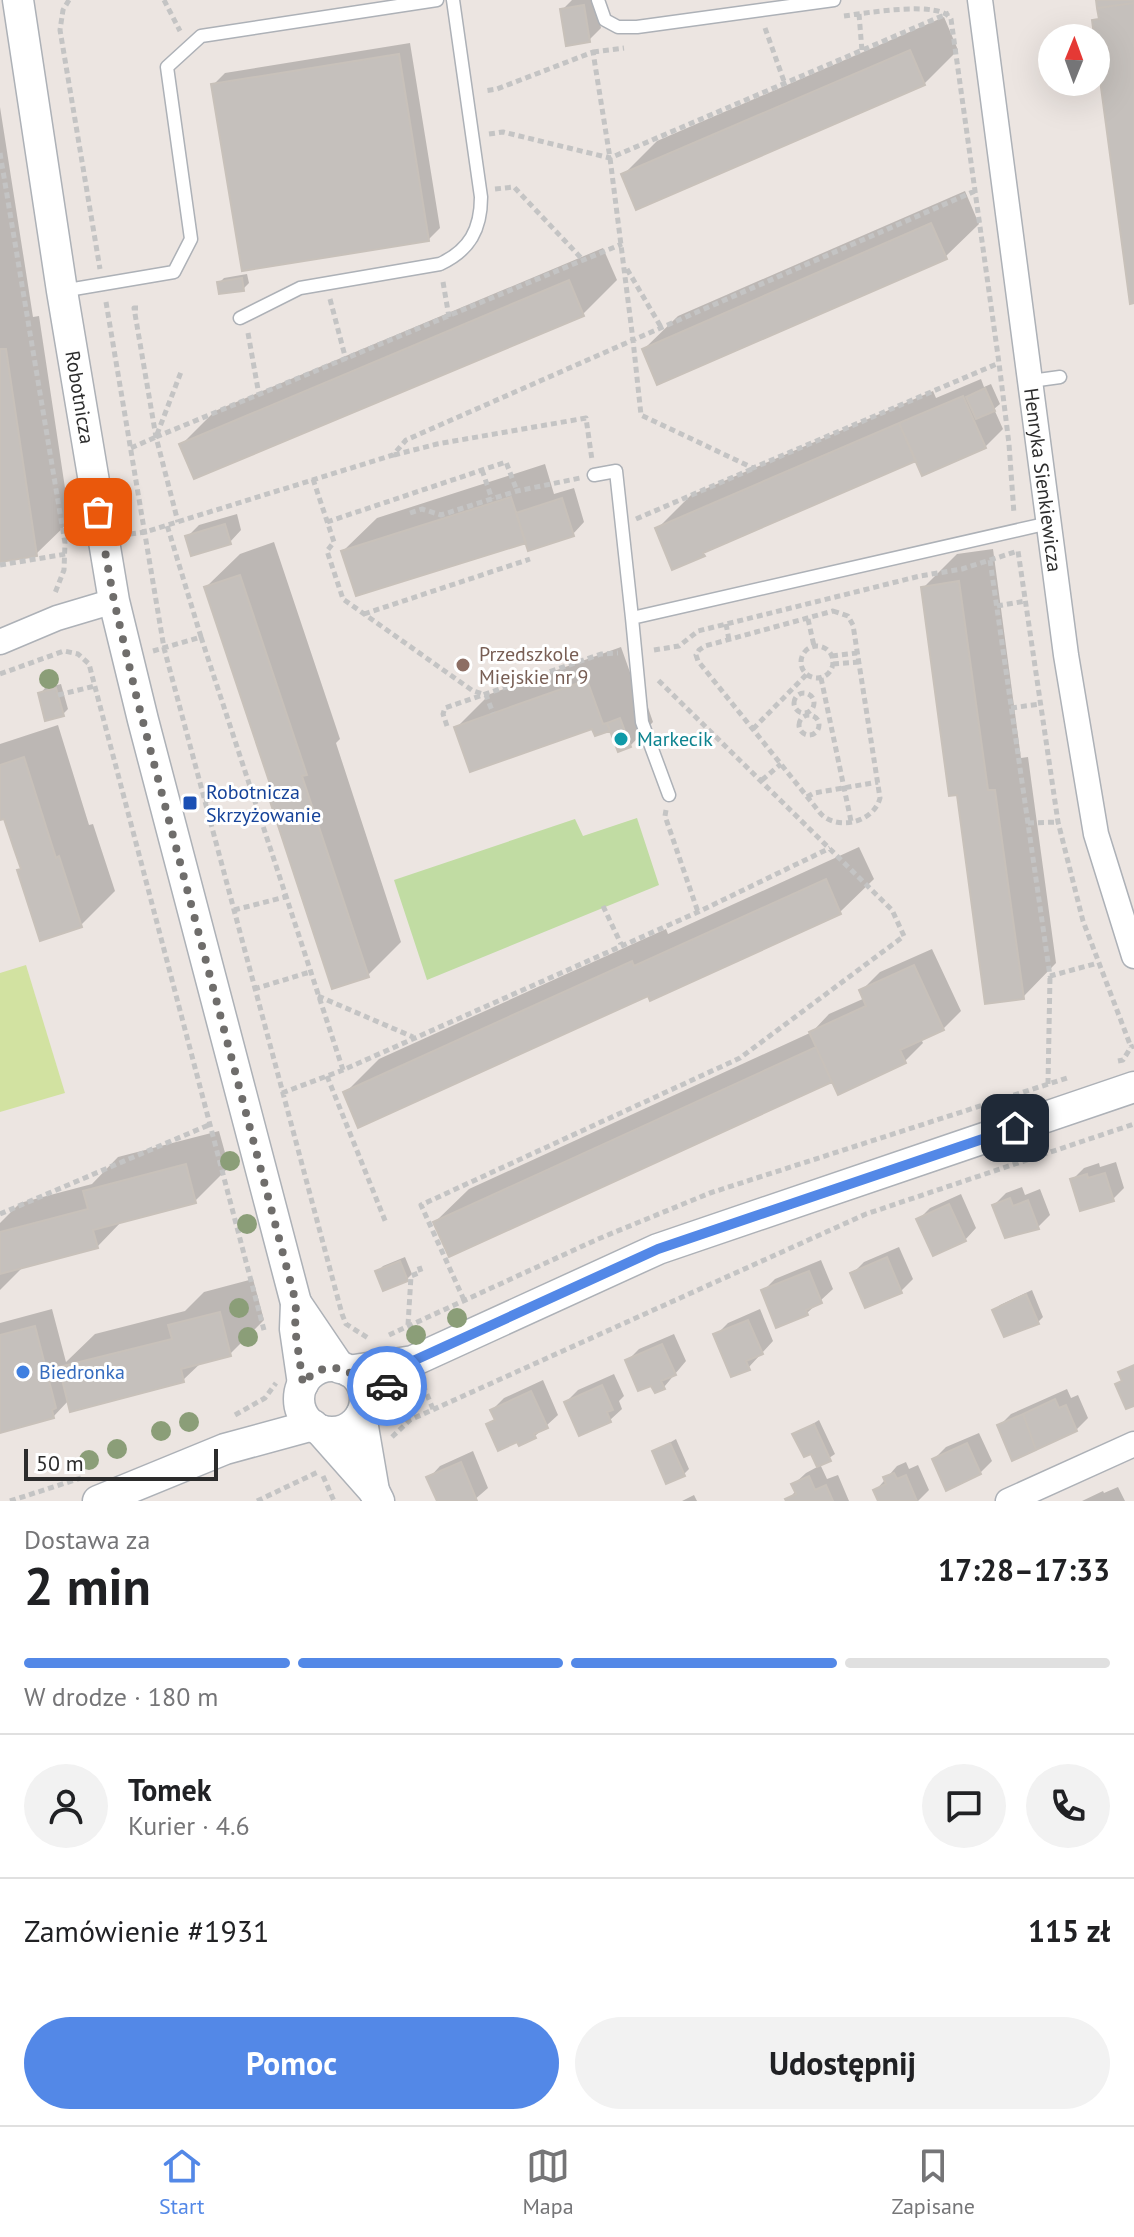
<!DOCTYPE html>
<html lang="pl">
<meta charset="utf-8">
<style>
body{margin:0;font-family:"PT Sans",sans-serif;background:#f2f2f2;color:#202124;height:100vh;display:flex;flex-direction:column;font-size:30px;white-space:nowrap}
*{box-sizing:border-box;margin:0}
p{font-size:26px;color:#757577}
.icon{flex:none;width:44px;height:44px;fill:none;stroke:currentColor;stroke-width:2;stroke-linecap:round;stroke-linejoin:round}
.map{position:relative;height:1501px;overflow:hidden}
.side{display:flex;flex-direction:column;background:#fff;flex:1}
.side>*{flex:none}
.needle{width:52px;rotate:1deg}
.fabs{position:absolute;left:1038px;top:24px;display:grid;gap:16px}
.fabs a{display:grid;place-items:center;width:72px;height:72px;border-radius:50%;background:#fff;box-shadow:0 8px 32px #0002;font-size:40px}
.scale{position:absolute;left:24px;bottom:20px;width:194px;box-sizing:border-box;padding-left:8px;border:4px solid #2c2c2c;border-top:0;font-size:22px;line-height:28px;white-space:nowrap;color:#2c2c2c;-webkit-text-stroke:6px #fff;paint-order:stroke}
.pin{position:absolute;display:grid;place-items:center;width:68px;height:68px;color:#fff;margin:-34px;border-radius:16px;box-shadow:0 4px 12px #0006}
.courier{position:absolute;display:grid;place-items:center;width:80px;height:80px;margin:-40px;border:6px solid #5388e7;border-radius:50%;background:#fff;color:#222;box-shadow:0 2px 10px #0007}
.headline em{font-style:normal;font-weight:600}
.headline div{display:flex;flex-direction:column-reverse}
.headline{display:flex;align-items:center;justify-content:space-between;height:136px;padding:0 24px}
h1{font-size:52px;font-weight:600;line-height:60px}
.bar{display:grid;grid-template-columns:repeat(4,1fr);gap:12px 8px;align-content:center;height:96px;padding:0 24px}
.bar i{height:10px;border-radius:6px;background:#e0e0e0}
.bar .active{background:#5388e7}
.bar p{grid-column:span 4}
.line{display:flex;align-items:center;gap:20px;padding:0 24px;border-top:2px solid #e0e0e0}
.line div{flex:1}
.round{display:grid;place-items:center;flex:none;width:84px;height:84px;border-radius:42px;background:#f2f2f2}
.action{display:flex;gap:16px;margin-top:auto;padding:16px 24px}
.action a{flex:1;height:92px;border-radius:48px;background:#5388e7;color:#fff;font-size:32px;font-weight:600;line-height:92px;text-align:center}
.action a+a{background:#f2f2f2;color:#202124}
.tab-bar{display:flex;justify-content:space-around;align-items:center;height:112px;border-top:2px solid #e0e0e0;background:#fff;font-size:22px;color:#757577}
.tab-bar a{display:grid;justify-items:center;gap:4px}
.tab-bar .active{color:#5388e7}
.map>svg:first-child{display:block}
.green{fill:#c1dca3}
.pitch{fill:#d2e2a1}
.shadow{fill:#0003}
.building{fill:#c5c0bc;stroke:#c8c1ba;stroke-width:2}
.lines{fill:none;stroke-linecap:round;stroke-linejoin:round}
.service-casing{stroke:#adb1b7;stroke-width:15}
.minor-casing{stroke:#adb1b7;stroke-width:27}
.tertiary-casing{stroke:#adb1b7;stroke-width:33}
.path{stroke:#c4c4c4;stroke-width:5;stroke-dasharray:6 4;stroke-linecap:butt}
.service{stroke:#fff;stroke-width:12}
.minor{stroke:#fff;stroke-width:24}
.tertiary{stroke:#fff;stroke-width:30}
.tree{fill:#8b9e78}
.done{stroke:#6f6d6b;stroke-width:8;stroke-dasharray:0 14.4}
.route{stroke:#5388e7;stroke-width:10}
.education-dot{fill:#8d6e63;stroke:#fff;stroke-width:3}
.culture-dot{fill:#0f9aa8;stroke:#fff;stroke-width:3}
.transit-dot{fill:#1a4fb4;stroke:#fff;stroke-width:3}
.shop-dot{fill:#3f7fe0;stroke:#fff;stroke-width:3}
.labels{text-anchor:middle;stroke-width:6;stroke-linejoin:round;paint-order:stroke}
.street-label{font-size:20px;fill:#2c2c2c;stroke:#fff}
.education-label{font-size:20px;fill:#785e54;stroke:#fff;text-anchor:start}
.culture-label{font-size:20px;fill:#0d838f;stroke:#fff;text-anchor:start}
.transit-label{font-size:20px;fill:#164399;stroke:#fff;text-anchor:start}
.shop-label{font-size:20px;fill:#366cbe;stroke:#fff;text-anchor:start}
</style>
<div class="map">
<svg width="1134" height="1501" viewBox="0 0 1134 1501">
<rect width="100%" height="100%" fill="#ece5e1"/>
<path class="green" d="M637 818 659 885 427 980 394 880 575 819 583 836Z"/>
<path class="pitch" d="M26 965 65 1093 0 1112V973Z"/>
<path class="shadow" d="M572 0H596L601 28 589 40 563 9Z
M944 17 958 50 924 84 623 175 657 141Z
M410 43 440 228 428 240 213 85 225 73Z
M0 107 33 317 39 316 70 521 36 554 0 560Z
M965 191 979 224 945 257 644 349 678 316Z
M603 248 617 280 583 314 195 477 182 444 215 411Z
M247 274 249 283 243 289 219 283 224 278Z
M981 379 984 387 991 384 1000 404 994 409 1003 429 985 447 916 457 710 548 703 554 657 529 691 495 933 391 936 398Z
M545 464 554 494 574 488 584 522 573 534 527 540 343 551 377 518Z
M237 514 241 530 230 542 187 537 199 525Z
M274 542 340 739 336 743 401 942 368 975 268 789 273 785 206 587 240 554Z
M993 549 1021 758 1028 757 1056 963 1023 997 958 793 923 588 957 554Z
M621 647 637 692 644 696 653 722 630 746 612 728 596 733 594 726 456 728 490 694Z
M61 684 68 709 63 714 40 694 45 688Z
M58 725 89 825 93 824 115 891 81 925 19 871 22 867 5 817 0 818V744Z
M859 847 874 879 840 912 649 994 345 1093 379 1059 666 929 668 934Z
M932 949 961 1011 943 1029 921 1039 923 1043 905 1061 833 1079 450 1254 435 1222 469 1189 812 1032 829 1014 865 998 862 990 880 972Z
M219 1131 229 1167 195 1201 123 1220 97 1247 24 1266 0 1290V1223L20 1203 92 1184 118 1157Z
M1116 1162 1124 1188 1113 1199 1072 1180 1084 1168 1099 1163 1100 1167Z
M1022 1187 1025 1195 1040 1189 1050 1215 1038 1227 994 1205 1006 1193Z
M961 1194 976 1228 965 1240 919 1219 930 1208Z
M899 1247 913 1279 901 1291 852 1274 864 1262Z
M405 1257 412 1274 406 1280 378 1271 383 1266Z
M821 1260 833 1289 807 1313 763 1291 775 1279Z
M253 1279 264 1320 230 1354 203 1361 183 1380 69 1400 53 1417 0 1430V1323L52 1309 66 1362 95 1334 185 1311 204 1292Z
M1032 1290 1043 1317 1038 1322 994 1310 1000 1305Z
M760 1309 773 1341 748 1368 716 1335 728 1323Z
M674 1334 686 1361 664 1387 627 1361 639 1349Z
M614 1374 624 1396 619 1401 622 1409 610 1420 566 1402 578 1390Z
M543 1380 558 1415 535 1436 489 1425 496 1418 492 1410 504 1398Z
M1067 1389 1071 1398 1078 1395 1088 1418 1076 1430 999 1426 1011 1414Z
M819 1420 835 1454 820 1464 827 1479 838 1475 849 1501H788L796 1490 794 1484 806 1473 819 1466 812 1451 795 1435Z
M979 1433 992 1461 980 1473 934 1459 946 1447Z
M676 1439 689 1469 684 1474 654 1452Z
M473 1451 488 1488 473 1501H439L429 1478 440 1466Z
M906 1462 909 1469 918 1465 929 1490 918 1501H881L876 1490 897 1466Z
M1118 1487 1125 1501H1082L1103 1491 1104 1493Z
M694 1495 697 1501H682Z"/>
<path class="building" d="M1096 0H1134V3L1097 8Z
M1134 3V303L1130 304 1092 20 1099 19 1097 8Z
M584 5 590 42 566 46 560 9Z
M910 50 925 85 636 210 621 174Z
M399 54 429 241 242 271 211 84Z
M931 223 947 259 657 385 642 349Z
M242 278 244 291 219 294 217 282Z
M569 280 584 316 194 479 179 444Z
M0 349H6L37 556 0 562Z
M985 388 995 411 976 419 966 397Z
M963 396 986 448 922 476 899 423Z
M899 423 916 461 703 553 705 556 672 570 655 528Z
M511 497 526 543 356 596 341 551Z
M562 498 574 536 528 551 516 513Z
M225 524 231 544 191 556 185 536Z
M240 575 307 775 302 776 369 977 332 989 266 789 271 787 204 587Z
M959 581 988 790H995L1024 999 985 1004 957 795 949 796 921 587Z
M587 680 603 724 607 723 610 731 595 736 592 729 470 772 454 727Z
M56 688 64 716 45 721 38 693Z
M620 718 631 747 618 752 607 723Z
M24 757 56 858 59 856 82 927 40 941 17 870 21 869 14 849 4 819 0 820V765Z
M826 879 841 914 650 1001 648 996 358 1128 343 1092 632 961 634 966Z
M914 965 944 1030 900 1050 906 1063 838 1095 809 1032 866 1006 859 990Z
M816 1047 832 1082 449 1257 433 1222Z
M186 1164 196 1203 93 1230 98 1248 0 1274V1232L88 1209 83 1191Z
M1105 1173 1114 1201 1080 1211 1070 1179 1087 1174 1088 1178Z
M1010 1198 1013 1206 1028 1200 1039 1229 1005 1238 992 1205Z
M949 1204 966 1241 933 1256 916 1219Z
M887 1257 902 1293 865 1308 850 1273Z
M400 1261 408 1281 383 1291 375 1271Z
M809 1271 822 1303 806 1310 808 1315 776 1328 761 1290Z
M1026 1294 1039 1324 1004 1337 992 1310Z
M220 1312 231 1356 181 1369 184 1382 70 1412 59 1367 172 1339 168 1325Z
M748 1320 763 1354 746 1361 750 1370 731 1377 713 1334Z
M35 1326 56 1408 52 1410 54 1418 0 1433V1335Z
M662 1344 676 1375 661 1381 665 1389 655 1393 651 1386 638 1391 625 1360Z
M1134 1365V1406L1126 1409 1115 1384 1122 1381 1118 1372Z
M602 1385 613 1410 607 1412 611 1422 579 1436 564 1402Z
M531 1391 548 1428 534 1434 536 1438 519 1446 517 1442 498 1451 486 1424 495 1420 490 1410Z
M1055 1399 1059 1408 1066 1405 1077 1431 1036 1450 1023 1414Z
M1023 1414 1036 1450 1012 1461 997 1425Z
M814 1424 831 1461 817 1467 811 1454 804 1457 792 1434Z
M670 1443 685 1476 666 1484 652 1451Z
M967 1443 981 1474 946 1491 932 1459Z
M461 1462 477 1501H437L426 1477Z
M894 1473 897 1479 906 1475 917 1501H878L873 1490 886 1484 883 1477Z
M809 1476 815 1490 826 1485 833 1501H786L785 1499 796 1494 791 1484Z"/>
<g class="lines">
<defs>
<path id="service" d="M598 0 605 20 618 27H637L834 0
M62 291 174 272 191 239 167 67 201 36 437 0
M240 318 300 288 440 264C470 250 481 229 481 197L453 0
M1031 381 1060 377
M594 475 616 471 632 618 1049 523
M632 618 642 722 669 795"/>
<g id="minor">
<path id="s1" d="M980 0 1066 655 1096 834 1134 956"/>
<path d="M0 642 57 618 114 601"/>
<path d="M1008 1501 1134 1444"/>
</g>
<g id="tertiary">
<path id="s2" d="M18 0 62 291 114 601 143 720 296 1303 295 1329 303 1384"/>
<path d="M296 1303 340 1368"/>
<circle cx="332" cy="1399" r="33"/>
<path d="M348 1371 413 1361 658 1249 1134 1087"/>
<path d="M361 1415 374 1491 379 1501"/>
<path d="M320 1430 374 1491"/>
<path d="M98 1501 225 1449 313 1425"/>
</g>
</defs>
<use href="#service" class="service-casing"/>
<use href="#minor" class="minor-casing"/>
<use href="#tertiary" class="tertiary-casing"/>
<path class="path" d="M69 0 63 10 60 30 100 269
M164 0 180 31
M859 14 862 51
M844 16C866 13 941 0 951 19L999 363 1009 444 1014 514
M765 28 785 84
M593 52 624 48
M489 134 503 132 610 158 949 13
M0 153 65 543 64 570 55 593
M495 189 514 187 583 260
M975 191 633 340 641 415 753 468 999 363
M627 269 661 327
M443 282 449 317
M330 299 346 360
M106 302 164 648 342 1314 346 1324 368 1338
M138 308H134L156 437 178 522
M248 333 259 395
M156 437 622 244
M131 448 156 437 181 372
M394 455 437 444 586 418 592 460
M482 470 492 499
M313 479 334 542 327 551 343 599 473 691 486 695 493 713
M410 513 422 509 441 515 517 491 580 478
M636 519 752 469
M327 522 506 462 517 491
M130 534 145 532 393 455 406 440 633 340 610 158 593 52 497 89 484 91
M990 560 1050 976 1098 963
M0 565 66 554
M997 606 1026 601
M833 611 848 616 853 625 880 798C874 822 838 831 821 814L698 661 696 655 699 650 705 646Z
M364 614 530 559
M808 619 814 646
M726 624 729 640
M201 637 343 1070 698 912 830 848
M801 662a16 16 0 1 1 32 0a16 16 0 1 1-32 0Z
M654 650 679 646 698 631 920 576 962 569 1018 551 1058 822 1083 921 1131 1047
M153 651 201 637 167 525
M832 656 857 653
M833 664 859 662
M0 674 64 651 78 654 89 664 265 1334
M821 678 851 821
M794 703a10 10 0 1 1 20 0a10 10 0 1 1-20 0Z
M58 695 95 686
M1011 708 1040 704
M799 725a10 10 0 1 1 20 0a10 10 0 1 1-20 0Z
M447 726 443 714 445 708 601 654 618 653
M753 729 807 674
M762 780 781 764
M807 797 814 793 878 782
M204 801 251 789
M666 810 665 816 698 912
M1028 823 1058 822
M603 906 621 944
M234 910 285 897
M254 989 310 972
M318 996 413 1037
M1118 1061 1123 1060 1131 1047 1134 1046
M327 1076 386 1223
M1048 1084 1050 976
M282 1093 343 1070
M0 1214 211 1124
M464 1300 421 1205 740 1058 904 936 892 910 656 678
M408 1325 411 1276 421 1272 419 1266
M389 1335 598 1239 710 1193 1067 1078
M423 1385 433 1409
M235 1415 265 1398 276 1383
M392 1437 410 1420 866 1214 1134 1124
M323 1476 334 1501
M10 1501 81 1478
M257 1501 320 1471"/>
<use href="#service" class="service"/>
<use href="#minor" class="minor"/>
<use href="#tertiary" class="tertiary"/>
</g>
<g class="tree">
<circle cx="49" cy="679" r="10"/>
<circle cx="230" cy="1161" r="10"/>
<circle cx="247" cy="1224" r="10"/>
<circle cx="239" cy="1308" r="10"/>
<circle cx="457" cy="1318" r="10"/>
<circle cx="416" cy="1335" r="10"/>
<circle cx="248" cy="1337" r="10"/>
<circle cx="189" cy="1422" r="10"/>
<circle cx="161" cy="1431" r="10"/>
<circle cx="117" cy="1449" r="10"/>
<circle cx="89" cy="1460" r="10"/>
</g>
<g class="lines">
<path class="done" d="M98 512 114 601 137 699 296 1303 295 1329 303 1384C325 1353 371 1370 364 1408L387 1386"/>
<path class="route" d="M387 1386 413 1361 658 1249 1015 1128"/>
</g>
<circle class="education-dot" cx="463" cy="665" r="8"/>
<circle class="culture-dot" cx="621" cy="739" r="8"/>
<rect class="transit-dot" x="182" y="795" width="16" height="16" rx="4"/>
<circle class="shop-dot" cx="23" cy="1372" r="8"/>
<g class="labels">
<g class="street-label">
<text dy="7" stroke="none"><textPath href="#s2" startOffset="402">Robotnicza</textPath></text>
<text dy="7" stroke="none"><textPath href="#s1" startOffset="484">Henryka Sienkiewicza</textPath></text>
</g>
<g class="education-label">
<text x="479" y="661">Przedszkole<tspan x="479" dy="23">Miejskie nr 9</tspan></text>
</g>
<g class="culture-label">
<text x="637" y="746">Markecik</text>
</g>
<g class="transit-label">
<text x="206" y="799">Robotnicza<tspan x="206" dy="23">Skrzyżowanie</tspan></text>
</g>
<g class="shop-label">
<text x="39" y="1379">Biedronka</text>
</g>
</g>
</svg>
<div class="fabs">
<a><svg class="needle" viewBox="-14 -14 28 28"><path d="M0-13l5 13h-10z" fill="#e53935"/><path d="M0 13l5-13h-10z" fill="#757577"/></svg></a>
</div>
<div class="scale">50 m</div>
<div class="pin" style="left:98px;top:512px;background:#ea580c"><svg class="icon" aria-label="bag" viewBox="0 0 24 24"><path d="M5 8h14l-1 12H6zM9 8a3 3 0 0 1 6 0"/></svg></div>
<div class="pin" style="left:1015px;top:1128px;background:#1f2937"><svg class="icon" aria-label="home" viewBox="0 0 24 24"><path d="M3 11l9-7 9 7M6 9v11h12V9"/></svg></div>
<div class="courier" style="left:387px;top:1386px"><svg class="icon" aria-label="car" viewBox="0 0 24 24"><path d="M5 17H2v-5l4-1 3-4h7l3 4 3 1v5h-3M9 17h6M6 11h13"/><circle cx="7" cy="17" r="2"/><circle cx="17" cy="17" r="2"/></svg></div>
</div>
<section class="side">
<div class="headline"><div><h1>2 min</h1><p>Dostawa za</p></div><em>17:28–17:33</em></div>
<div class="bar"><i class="active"></i><i class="active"></i><i class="active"></i><i></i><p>W drodze · 180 m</p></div>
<div class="line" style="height:144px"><a class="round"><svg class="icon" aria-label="person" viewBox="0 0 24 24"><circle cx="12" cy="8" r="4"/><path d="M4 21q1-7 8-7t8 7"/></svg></a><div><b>Tomek</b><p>Kurier · 4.6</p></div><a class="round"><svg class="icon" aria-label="chat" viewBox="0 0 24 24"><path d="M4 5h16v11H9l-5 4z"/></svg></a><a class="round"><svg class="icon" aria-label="phone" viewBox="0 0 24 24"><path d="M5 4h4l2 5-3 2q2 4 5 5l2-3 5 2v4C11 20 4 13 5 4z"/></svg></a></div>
<div class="line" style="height:104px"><div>Zamówienie #1931</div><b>115 zł</b></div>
<div class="action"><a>Pomoc</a><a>Udostępnij</a></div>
</section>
<nav class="tab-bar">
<a class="active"><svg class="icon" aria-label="home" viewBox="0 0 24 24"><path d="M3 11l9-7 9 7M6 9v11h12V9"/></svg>Start</a>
<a><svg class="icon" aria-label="map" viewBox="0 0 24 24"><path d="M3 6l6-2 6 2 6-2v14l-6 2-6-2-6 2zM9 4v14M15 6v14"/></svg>Mapa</a>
<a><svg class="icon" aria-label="saved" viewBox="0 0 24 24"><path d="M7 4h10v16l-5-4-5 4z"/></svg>Zapisane</a>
</nav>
